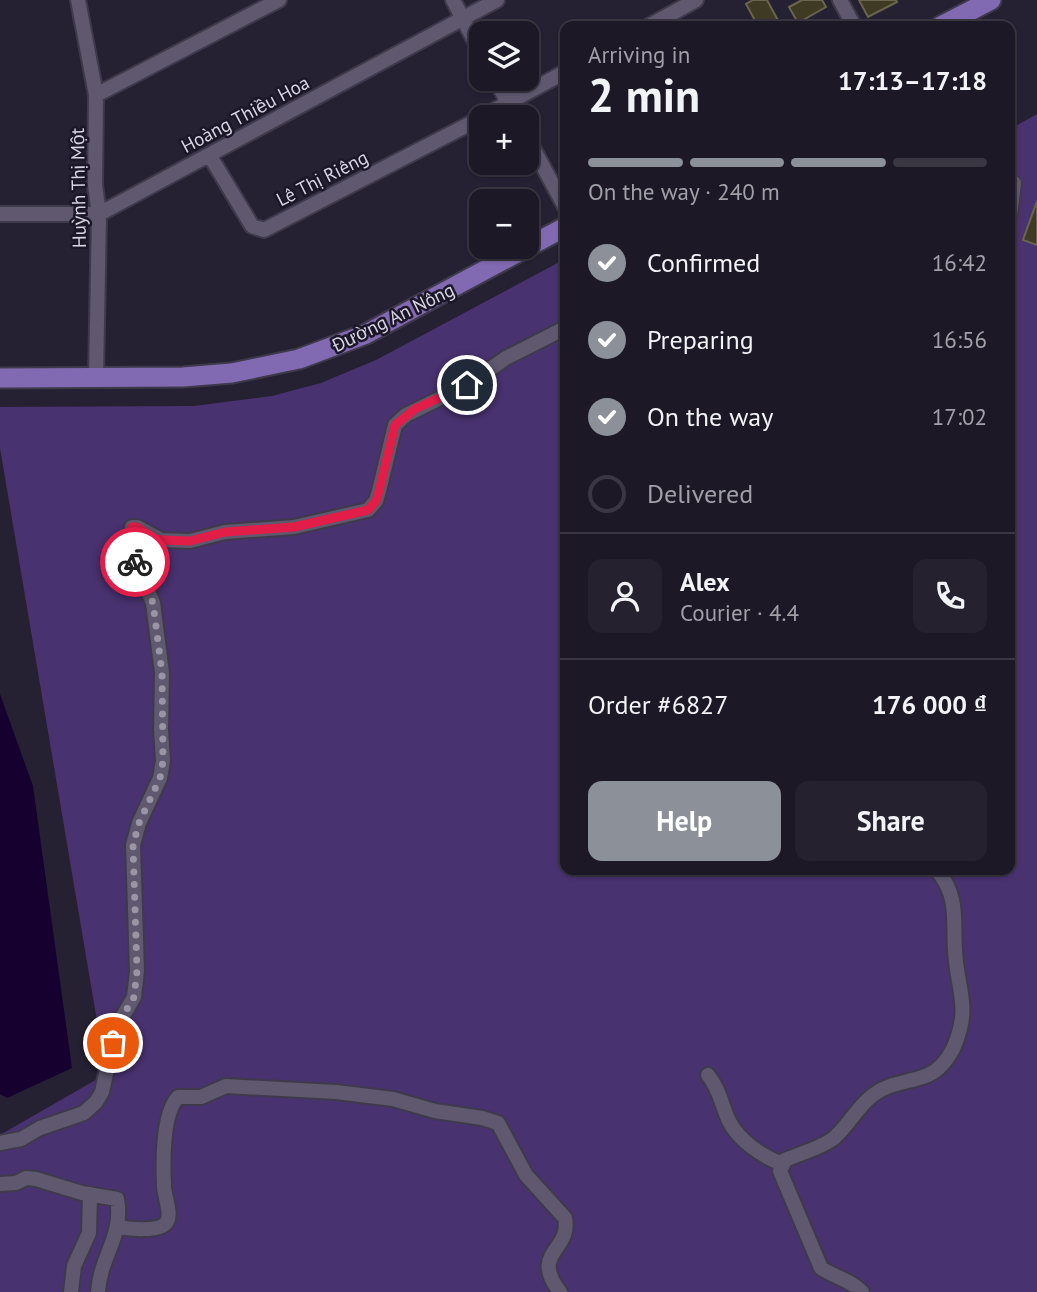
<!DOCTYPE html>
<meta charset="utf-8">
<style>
body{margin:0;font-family:"PT Sans",sans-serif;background:#25212e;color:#f1f3f6;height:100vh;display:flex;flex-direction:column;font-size:26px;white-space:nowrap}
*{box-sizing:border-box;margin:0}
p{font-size:23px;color:#a0a0a7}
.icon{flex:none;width:38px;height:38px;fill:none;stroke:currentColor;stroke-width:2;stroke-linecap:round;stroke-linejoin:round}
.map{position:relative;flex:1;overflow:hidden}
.sheet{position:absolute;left:560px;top:21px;width:455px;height:854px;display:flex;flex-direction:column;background:#1c1826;border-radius:14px;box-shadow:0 2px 5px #0004,0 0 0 2px #3a3743}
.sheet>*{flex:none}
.buttons{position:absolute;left:469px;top:21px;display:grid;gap:14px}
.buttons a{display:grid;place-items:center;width:70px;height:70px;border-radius:14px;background:#1c1826;box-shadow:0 2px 5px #0004,0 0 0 2px #3a3743;font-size:35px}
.pin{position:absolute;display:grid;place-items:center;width:60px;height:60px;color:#fff;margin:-30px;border:4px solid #fff;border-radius:50%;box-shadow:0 2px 7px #0007}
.courier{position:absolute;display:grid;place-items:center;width:70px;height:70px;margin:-35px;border:5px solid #e11d48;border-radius:50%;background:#fff;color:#222;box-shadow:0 2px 9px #0007}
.summary em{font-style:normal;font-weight:700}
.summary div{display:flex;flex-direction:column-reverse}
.summary{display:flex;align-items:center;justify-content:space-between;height:119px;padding:0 28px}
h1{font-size:46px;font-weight:700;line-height:52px}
.bar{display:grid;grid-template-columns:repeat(4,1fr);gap:10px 7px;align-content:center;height:84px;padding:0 28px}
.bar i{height:9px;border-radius:5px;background:#3a3743}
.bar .active{background:#8c9099}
.bar p{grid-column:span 4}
.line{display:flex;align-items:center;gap:18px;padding:0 28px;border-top:2px solid #3a3743}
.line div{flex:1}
.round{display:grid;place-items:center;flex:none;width:74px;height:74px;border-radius:14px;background:#25212e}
ol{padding:0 28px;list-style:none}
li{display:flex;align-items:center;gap:21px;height:77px}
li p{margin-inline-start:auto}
li .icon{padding:7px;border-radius:50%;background:#8c9099;color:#fff;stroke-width:4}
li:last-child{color:#a0a0a7}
li i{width:38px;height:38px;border:4px solid #3a3743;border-radius:50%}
.primary-button{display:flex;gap:14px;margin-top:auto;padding:14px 28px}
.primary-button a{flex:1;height:80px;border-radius:14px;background:#8c9099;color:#fff;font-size:28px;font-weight:700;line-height:80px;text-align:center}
.primary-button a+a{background:#25212e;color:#f1f3f6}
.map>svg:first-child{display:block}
.green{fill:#493270}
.water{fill:#150030}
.building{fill:#3e3a23;stroke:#6a654d;stroke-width:2}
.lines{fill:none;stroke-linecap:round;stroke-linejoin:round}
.minor-casing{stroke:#3f3a4b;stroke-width:18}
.major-casing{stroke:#3f3a4b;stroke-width:23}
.minor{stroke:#5f586f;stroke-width:14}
.major{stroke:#826ab2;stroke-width:19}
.done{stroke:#9a95a4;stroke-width:7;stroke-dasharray:0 12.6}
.route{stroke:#e11d48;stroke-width:9}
.labels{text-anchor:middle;stroke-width:5;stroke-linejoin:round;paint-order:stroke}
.street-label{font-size:19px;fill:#d8d4e1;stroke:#1c1629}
</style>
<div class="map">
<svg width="1037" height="1292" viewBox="0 0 1037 1292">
<rect width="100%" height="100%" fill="#262033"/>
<path class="green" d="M1037 114V1292H0V1135L106 1074 0 448V407L194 406 272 396 321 383 376 360 565 259V870H1010V129Z"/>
<path class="water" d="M0 694 33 786 72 1068 7 1098 0 1094Z"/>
<path class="building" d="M753 0H767L781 26H758L746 4Z
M802 0H822L826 7 798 23 789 7Z
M859 0H896L897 2 868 17Z
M1037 201V245L1023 240Z"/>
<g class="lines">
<defs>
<path id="minor" d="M78 0 96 95 95 185 99 214 96 378
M453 0 481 53
M840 0 854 26
M649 26 696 0
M495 79 516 117
M96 95 279 0
M482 117 565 72
M527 137 565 207
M210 156 252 226 264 230 481 118
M0 214H99L497 0
M1010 216 1014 183
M708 1075C720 1090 721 1104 729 1121 739 1141 762 1156 782 1164
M0 1143 21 1139 40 1128 84 1113 96 1102 102 1092 116 1028 134 997 137 971 133 845 139 823 160 778 163 761 161 729 162 673 153 603 129 548 132 527H137L161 540 190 541 225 532 294 527 368 510 376 501 379 491 395 425 406 415 467 385 506 358 565 328
M0 1184 16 1183 26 1178 36 1179 82 1193 117 1199C124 1235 100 1257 98 1292
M119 1227C129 1229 159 1232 166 1223 173 1215 164 1196 164 1186 163 1163 162 1114 178 1097H201L226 1086 336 1092 393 1099 435 1111 482 1118 498 1123 526 1175 565 1218C572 1251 529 1252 560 1292
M71 1292 74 1266 89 1233 90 1194
M862 1292C851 1280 834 1277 821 1268L780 1171 785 1160C801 1153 821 1148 834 1138 849 1125 857 1107 873 1095 890 1082 909 1083 928 1075 940 1070 947 1060 953 1049 972 1006 957 992 955 950 953 919 959 897 937 870"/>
<path id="major" d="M941 26 991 0
M0 378 183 377 232 373 299 359 366 334 565 227"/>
</defs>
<use href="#minor" class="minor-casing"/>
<use href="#major" class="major-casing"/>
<use href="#minor" class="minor"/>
<use href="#major" class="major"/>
</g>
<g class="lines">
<path class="done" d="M113 1043 116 1028 134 997 137 971 133 845 139 823 160 778 163 761 162 673 153 603 135 562"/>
<path class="route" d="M135 562 129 548 132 527H137L153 538 161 540 190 541 225 532 294 527 368 510 376 501 379 491 395 425 415 409 467 385"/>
</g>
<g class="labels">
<g class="street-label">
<text transform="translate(245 114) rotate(-28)" y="7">Hoàng Thiều Hoa</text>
<text transform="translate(322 178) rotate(-27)" y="7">Lê Thị Riêng</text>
<text transform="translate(78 188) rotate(-91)" y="7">Huỳnh Thị Một</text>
<text transform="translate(393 317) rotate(-26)" y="7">Đường An Nông</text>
</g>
</g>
</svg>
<div class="buttons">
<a><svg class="icon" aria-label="layers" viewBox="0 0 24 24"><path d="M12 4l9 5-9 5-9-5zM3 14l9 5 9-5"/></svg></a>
<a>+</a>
<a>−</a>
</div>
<div class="pin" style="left:113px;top:1043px;background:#ea580c"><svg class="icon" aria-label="bag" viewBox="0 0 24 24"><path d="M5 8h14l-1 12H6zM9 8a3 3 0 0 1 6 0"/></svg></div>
<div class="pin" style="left:467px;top:385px;background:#1f2937"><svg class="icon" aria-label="home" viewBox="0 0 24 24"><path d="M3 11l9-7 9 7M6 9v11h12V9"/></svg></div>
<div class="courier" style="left:135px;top:562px"><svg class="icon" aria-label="bike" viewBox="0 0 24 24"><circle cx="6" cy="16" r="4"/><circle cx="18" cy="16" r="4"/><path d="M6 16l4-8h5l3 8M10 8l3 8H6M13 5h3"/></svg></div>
<section class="sheet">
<div class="summary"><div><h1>2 min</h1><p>Arriving in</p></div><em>17:13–17:18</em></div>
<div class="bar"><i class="active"></i><i class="active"></i><i class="active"></i><i></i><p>On the way · 240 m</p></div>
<ol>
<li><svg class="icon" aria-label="check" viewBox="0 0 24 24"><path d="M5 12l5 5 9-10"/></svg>Confirmed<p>16:42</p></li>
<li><svg class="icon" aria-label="check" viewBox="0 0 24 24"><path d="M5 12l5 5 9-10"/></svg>Preparing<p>16:56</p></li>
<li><svg class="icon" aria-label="check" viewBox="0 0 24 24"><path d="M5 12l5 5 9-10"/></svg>On the way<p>17:02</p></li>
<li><i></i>Delivered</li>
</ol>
<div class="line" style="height:126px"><a class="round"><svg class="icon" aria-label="person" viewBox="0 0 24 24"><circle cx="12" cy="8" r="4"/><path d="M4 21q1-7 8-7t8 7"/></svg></a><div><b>Alex</b><p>Courier · 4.4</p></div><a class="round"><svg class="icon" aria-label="phone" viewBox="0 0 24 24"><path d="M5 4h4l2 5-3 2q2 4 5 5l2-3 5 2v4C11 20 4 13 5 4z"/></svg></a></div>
<div class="line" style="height:91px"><div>Order #6827</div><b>176 000 ₫</b></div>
<div class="primary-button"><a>Help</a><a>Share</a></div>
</section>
</div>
